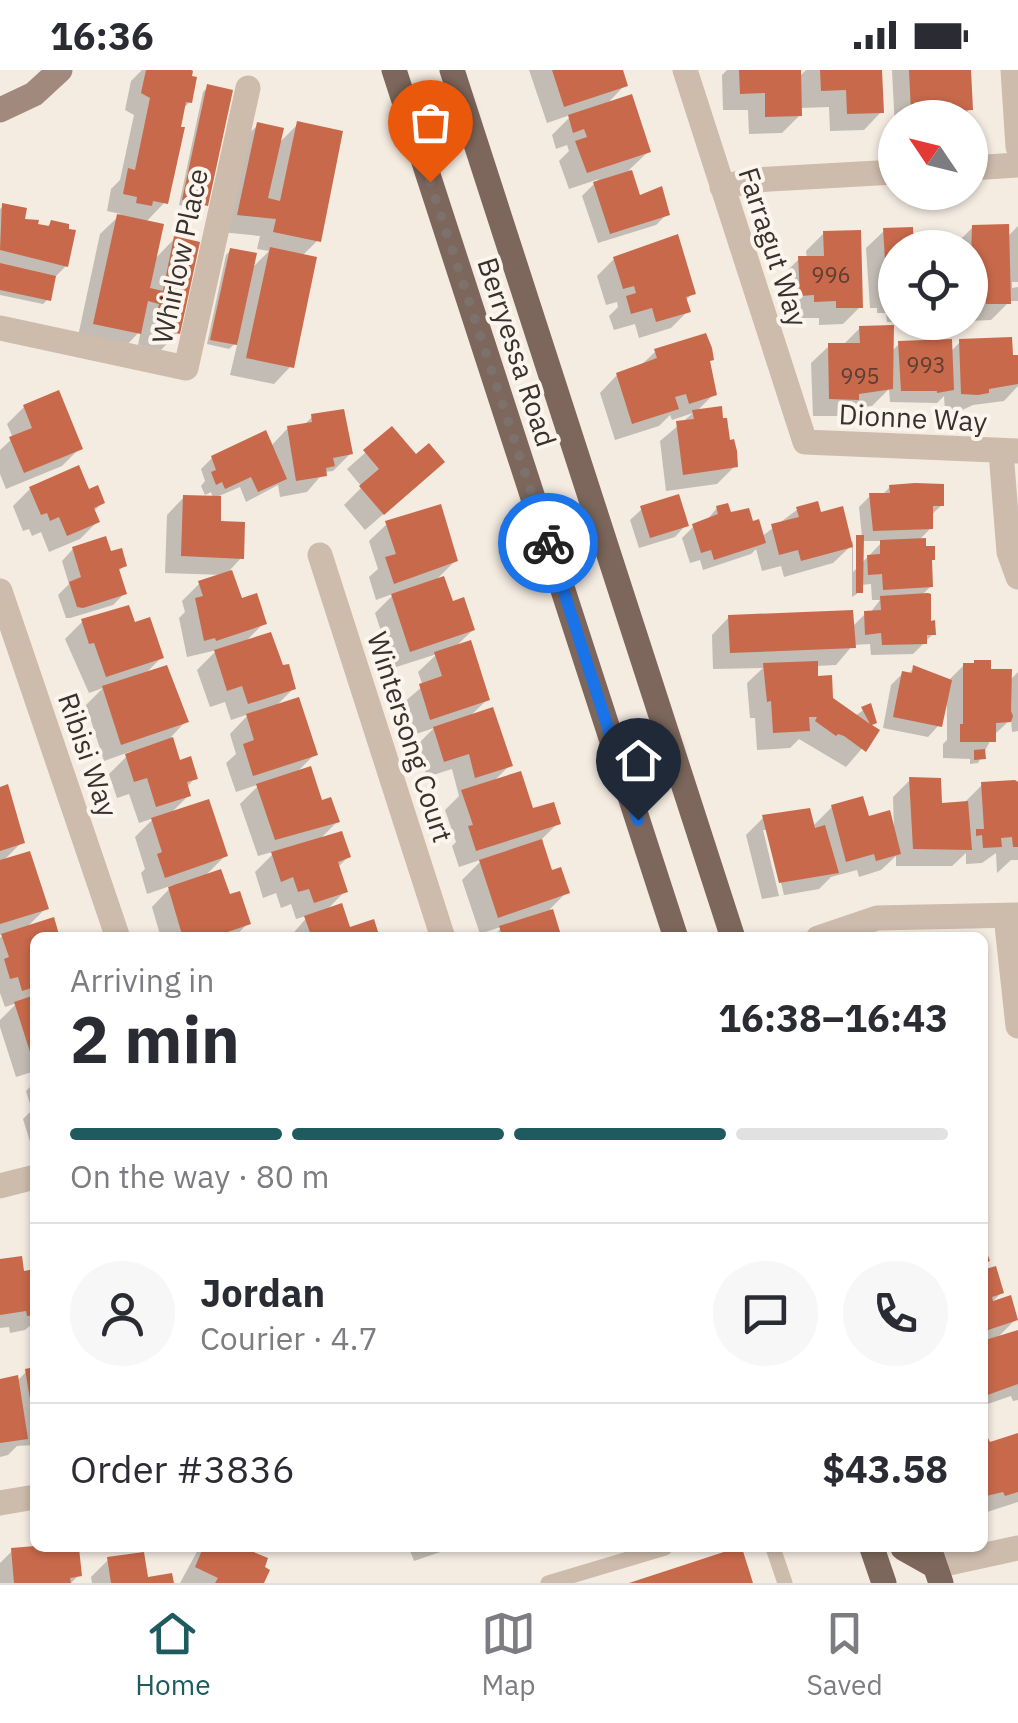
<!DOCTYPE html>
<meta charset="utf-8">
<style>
body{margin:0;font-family:"IBM Plex Sans",sans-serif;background:#f7f7f7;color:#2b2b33;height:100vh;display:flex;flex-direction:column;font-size:38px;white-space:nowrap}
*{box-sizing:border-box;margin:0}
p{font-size:32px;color:#7c7c81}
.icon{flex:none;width:55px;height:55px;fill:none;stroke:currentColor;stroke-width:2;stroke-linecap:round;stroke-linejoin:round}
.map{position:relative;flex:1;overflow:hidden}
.panel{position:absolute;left:30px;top:862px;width:958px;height:620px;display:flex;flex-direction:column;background:#fff;border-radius:15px;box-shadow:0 2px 8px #0004}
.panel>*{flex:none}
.needle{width:65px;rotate:305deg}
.tools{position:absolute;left:878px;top:30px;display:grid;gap:20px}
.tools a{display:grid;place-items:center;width:110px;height:110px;border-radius:50%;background:#fff;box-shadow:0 2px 8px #0004;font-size:50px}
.pin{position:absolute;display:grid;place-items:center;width:85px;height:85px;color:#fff;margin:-102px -42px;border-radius:50% 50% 50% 0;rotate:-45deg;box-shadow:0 0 10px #0007}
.pin .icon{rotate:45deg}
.courier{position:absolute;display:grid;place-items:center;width:100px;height:100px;margin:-50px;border:8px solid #1a73e8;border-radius:50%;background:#fff;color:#222;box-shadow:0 2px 12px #0007}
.summary em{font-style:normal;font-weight:700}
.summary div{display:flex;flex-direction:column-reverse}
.summary{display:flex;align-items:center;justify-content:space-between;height:170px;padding:0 40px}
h1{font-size:65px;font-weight:700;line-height:75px}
.bar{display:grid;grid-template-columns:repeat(4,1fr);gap:15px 10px;align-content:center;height:120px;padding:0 40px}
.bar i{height:12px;border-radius:8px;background:#e1e1e2}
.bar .active{background:#1f5a5e}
.bar p{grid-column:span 4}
.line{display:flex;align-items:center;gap:25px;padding:0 40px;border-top:2px solid #e1e1e2}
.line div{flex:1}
.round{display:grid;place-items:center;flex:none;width:105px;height:105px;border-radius:52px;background:#f7f7f7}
.status{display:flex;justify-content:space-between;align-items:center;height:70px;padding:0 50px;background:#fff;direction:ltr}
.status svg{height:28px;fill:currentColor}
.tabs{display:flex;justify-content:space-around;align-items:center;height:140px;border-top:2px solid #e1e1e2;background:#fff;font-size:28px;color:#7c7c81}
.tabs a{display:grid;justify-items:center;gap:5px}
.tabs .active{color:#1f5a5e}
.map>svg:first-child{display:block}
.shadow{fill:#0003;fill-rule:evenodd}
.building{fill:#c8694b}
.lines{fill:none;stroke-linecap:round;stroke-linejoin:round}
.lane{stroke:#cdbbac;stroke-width:15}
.street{stroke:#cdbbac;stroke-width:25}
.secondary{stroke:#a18a7d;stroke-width:25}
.primary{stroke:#7d675c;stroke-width:25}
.done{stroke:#7c716b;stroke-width:10;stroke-dasharray:0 18}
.route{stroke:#1a73e8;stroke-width:12}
.labels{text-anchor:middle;stroke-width:8;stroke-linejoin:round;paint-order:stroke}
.number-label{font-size:22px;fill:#5e3e33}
.street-label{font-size:28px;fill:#3b302b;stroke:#fbf5ee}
</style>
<div class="status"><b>16:36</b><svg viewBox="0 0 49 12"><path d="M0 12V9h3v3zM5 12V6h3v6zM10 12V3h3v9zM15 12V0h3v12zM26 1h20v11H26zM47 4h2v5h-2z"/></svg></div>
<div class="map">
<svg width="1018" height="1513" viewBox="0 0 1018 1513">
<rect width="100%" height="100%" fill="#f4ebe1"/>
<path class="shadow" d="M142 0H178L190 32 181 40 165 132 145 153 154 190 175 168 178 262 161 280 138 275 141 260 121 281 77 271 100 164 121 144 107 141 111 119 120 110 134 45 125 40 131 11Z
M529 0H620L625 15 605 36 648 82 629 100 639 129 667 144 656 155 598 173 582 126 599 109 569 119 559 91 569 81 567 75 556 79 552 65 573 44 547 53Z
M727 0H798L799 7 806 0H880L881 42 864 60 830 61 829 37 800 38V45L782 63 749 64 748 40H723L722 5Z
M892 0H968L970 39 961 48H895V59Z
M208 17 206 134 200 140 179 135 203 22Z
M298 54 318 170 302 186 291 296 274 314 230 305 238 271 229 279 207 274 226 185 231 180 250 200 269 181 257 179 260 166 221 162 240 72 258 55 278 74Z
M3 136 22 151 46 158 51 153 66 196 53 209 48 229 43 234 0 225V139Z
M1018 156V212H1012V218L1018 217V231H1010L991 250 970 251V178L955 175 973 157 1007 167Z
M884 161 895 178V252H887L886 243H877V238H870L866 178Z
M824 163 860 237 843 254 819 255V248H797V241L783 242 782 206 799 189H807L806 181Z
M614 189 693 223 685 231 688 241 671 258 639 268 635 254 614 260 609 246 618 237 617 232 606 235 597 206Z
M860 258 891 282 900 273 950 282 960 272 1018 287V316L1004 331 973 335 958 342 945 341 944 326 937 333 890 332 889 319 872 336 846 339 839 346H813L811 293 829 276 843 275Z
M655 282 708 293 714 324 696 342 735 396 717 414 666 421 660 371 693 343 672 350 670 345 659 356 615 370 600 323 617 305 639 297Z
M24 337 80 378 62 396 6 419 0 404V380L13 368 7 354Z
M312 347 351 383 333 401 324 402 307 422 280 427 278 415 246 432 240 417 219 426 218 453 241 488 230 500 240 531 264 553 244 573 294 618 275 637 315 684 295 704 337 752 318 771 348 787 337 798 345 821 325 842 348 860 377 868H289L309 845 296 849 291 834 281 838 276 823 263 828 255 802 276 781 258 786 240 734 260 714 236 722 226 693 236 684 230 664 249 644 231 650 225 632 210 637 197 600 217 580 187 587 179 548 185 542 182 531 199 514 223 505 165 503 167 445 184 427 213 428 211 422 205 425 201 416 205 411 201 399 212 388 270 377 288 358 303 356Z
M392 359 424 409 365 460 344 435 362 417 347 399Z
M890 417H941L942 435 930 446 931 458 918 471H923L924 479H932L933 489 929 492 931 516 920 527H929V554L932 553 933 564 913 584 871 585 870 574 853 575 836 595 815 596 816 608H829L830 629 855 646 869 636 874 652 870 656 877 661 846 697 799 669 790 678 757 680 755 648H750L747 613 763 598 713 599 712 565 729 547 850 543 852 557 865 544 870 543 880 530H872L871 514 860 515V522L852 527V475L833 493 784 507 781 496 762 501 756 479 751 484 703 500 700 490 690 493 682 468 694 456 706 451 717 438 726 436 729 445 748 441 752 454 757 453 761 467 798 439 816 434 820 445 841 440 850 474 853 471V502L858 497V467H862L859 437 870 426 882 425ZM861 471H883L861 494Z
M30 419 88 422 102 433 93 442 97 452 80 469 49 482 41 462 32 466 29 459 23 461 13 436Z
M642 439 686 455 675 467 639 478 630 450Z
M387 454 455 491 434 512 473 560 454 578 488 629 469 647 510 695 492 713 531 741 558 753 540 771 550 803 567 822 550 839 559 868H492L503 856 480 864 462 810 483 789 459 797 452 776 456 772 445 740 459 726 452 699 427 707 416 676 434 658 413 665 402 634 423 616 418 602 437 584 393 598 375 543 395 523 376 530 369 507 378 499 369 471Z
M73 479 110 484 124 496 117 502 124 524 113 535 70 548H66L58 525 69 514 62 491Z
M82 552 133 555 161 588 143 606 186 651 171 667 179 693 195 708 186 718 189 725 169 745 225 786 203 808 228 827 248 853 234 868H161L152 837 173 815 147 824 141 803 145 799 135 767 154 748 139 753 129 724 117 728 109 704 132 681 104 691 86 635 103 618 89 623 65 569Z
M964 595 1009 611 1018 602V661L1012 662 1011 649 993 666 978 693 970 694V689L943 688V674L947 670V633L939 655 928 667 883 658 891 615 903 603 908 604 914 598 948 611Z
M910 710 940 735 965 732 982 715 1018 714V790H1011L997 803 996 783 982 793 966 794V783L952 796H896V786L881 800 859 807 857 800 831 807 819 819 762 829 746 765 764 747 812 757 832 737 894 758 893 727ZM763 760H768L784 825 779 826Z
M0 720 22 772 1 793 46 838 25 859 35 868V1001L16 1007 0 957V950L17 933 5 937 0 923V868L5 863 0 865Z
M35 1012V1077L32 1078 23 1049 32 1040 26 1021Z
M0 1191 22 1204 35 1202V1251L25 1260 10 1263 9 1257 0 1258Z
M982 1203 1001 1223 988 1236 1016 1249 996 1269 1018 1262V1330L1013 1331 1011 1326 982 1336Z
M35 1300V1375L17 1376 8 1385 0 1387V1311L16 1312 27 1301Z
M982 1360 988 1375 1018 1366V1432L987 1442 986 1438H982Z
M44 1478H76L79 1505 71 1513H0V1493L12 1481Z
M199 1478H238L265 1490 262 1513H180Z
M409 1478H452L414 1491Z
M108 1490 146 1510 171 1513H92L91 1507Z"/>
<path class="building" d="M146 0H191L193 1 192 6 197 7 192 33 186 32 181 57H185L168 134 153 131 152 136 136 133 137 127 123 124 128 98 135 100 150 28 141 23Z
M552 0H623L628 16 564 37Z
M739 0H801L802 46 765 47V23L740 24Z
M820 0H882L884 43 847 44 846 20 821 21Z
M909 0H971L973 40 911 42Z
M207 14 233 20 208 136 182 130Z
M632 24 651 82 587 103 575 71 587 67 584 59 573 63 568 45Z
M297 51 343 61 321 172 273 162 276 149 237 145 257 52 284 58 268 128 280 131Z
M632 100 640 125 662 116 670 145 610 164 593 112Z
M2 133 27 138 25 149 39 150 38 154 49 156 51 150 69 154V159L76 160 68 197 0 180Z
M117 144 164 154 150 218 163 221 174 166 200 172 180 264 154 258 159 234 148 231 141 264 93 254Z
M1009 154 1011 234H986L985 221 970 222 972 155Z
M913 157 914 178H895V222H887L883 158Z
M861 160 863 238H836V231L814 232V225L800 226 798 186H824L823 161Z
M678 164 696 224 686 227 691 242 656 252 652 238 631 244 626 226 636 223 634 216 623 219 613 187Z
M270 177 317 187 294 298 246 288Z
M230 178 257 183 237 275 210 270Z
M0 193 56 206 51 231 0 220Z
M894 255 893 319 859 324V330L829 329 828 273H860L859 256Z
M706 263 712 278 714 290 710 291 717 325 689 334 686 324 675 327 679 339 632 354 616 303 657 288 654 279Z
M1012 267 1013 285H1018V314L989 319V323L978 325 961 324 959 269Z
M952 269 954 320 937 323V321H901L898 271Z
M59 320 83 379 24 403 9 367 32 358 23 335Z
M722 336 723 348H727L730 370 734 369 737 381 738 397 683 405 676 351 694 349 692 340Z
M344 339 353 384 333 388 335 396 326 398 327 406 296 411 287 356 312 352 311 344Z
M392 356 416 384 429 373 445 392 384 445 359 416 379 399 363 380Z
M266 360 287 409 258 422 251 407 225 419 222 412 216 415 211 402 216 400 211 386Z
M79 395 89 419 98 415 105 433 94 438 100 452 67 466 59 447 50 451 47 443 41 445 29 417Z
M915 413 944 414V436H933V459L873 461 869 423H890L889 415Z
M679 424 689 456 650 468 640 436Z
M183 425 221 426V451L245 452 244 489 181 486Z
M818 431 821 442 843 436 853 477 801 491 798 480 779 485 771 454 799 447 796 437Z
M728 433 731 442 749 438 753 451 759 449 766 473 714 490 711 480 701 483 692 454 718 444 716 436Z
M441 434 458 491 394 514 385 487 396 484 385 451Z
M856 465H864L863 523H856Z
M106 466 111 481 122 478 127 496 119 499 127 524 83 538 77 537 69 512 81 507 72 477Z
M926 468V476H935V490H932L933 517 883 520 882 504 868 505 867 485 880 484V470Z
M232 500 242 528 257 523 267 554 216 571 215 568 204 571 195 528 203 526 198 511Z
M444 506 453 531 464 527 475 560 410 582 391 524Z
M928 523 931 524V551L935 550 936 565H927V574L882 575 881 563 865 565 864 541 881 540 880 526Z
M129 535 135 552 150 547 164 588 106 607 94 573 89 574 81 549Z
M853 540 856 578 730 583 728 545Z
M271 562 283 595 289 594 296 619 248 634 242 616 227 621 214 580Z
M471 570 490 630 430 650 419 614 442 606 434 582Z
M974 590H991V599H1012L1011 641 1013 646 1011 652 996 653V672H960V654H963V593H974Z
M818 591V606L832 605 833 628 870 654 861 637 871 633 877 653 872 655 880 660 866 682 844 666 838 664 836 666 815 651 817 647H809L810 661 773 663 771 631 767 632 763 593Z
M167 595 189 652 121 675 102 616Z
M913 595 952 610 942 657 893 647 902 601 912 603Z
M299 627 318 685 253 706 243 674 254 670 246 644Z
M493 637 513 696 475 708 469 684 444 692 433 657Z
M173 667 180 690 191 686 198 709 187 712 191 726 156 737 147 708 134 712 125 684Z
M985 679 986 689 974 690V680Z
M311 696 322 730 331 727 340 752 275 770 256 714Z
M521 701 533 738 554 732 561 754 476 781 468 756 473 755 461 720Z
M909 707 941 708 942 733 968 731 972 780 913 779Z
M1015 710 1018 712V777H1013L1012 767 1001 768 1002 777 983 778 982 765 976 766V759H984L981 712Z
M8 714 25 773 0 781V717Z
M863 726 869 746 890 740 901 784 876 791 874 784 846 792 831 735Z
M209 729 228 786 165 808 157 784 162 782 151 748Z
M810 738 815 758 825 755 839 803 779 813 762 745Z
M342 761 351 787 338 792 348 822 314 833 309 819 298 822 293 807 281 812 271 782Z
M542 769 552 800 561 797 570 823 498 848 479 790Z
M30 781 49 839 0 854V790Z
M221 799 230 824 240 821 251 854 210 868H183L168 817Z
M342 833 350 857 374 849 380 868H312L304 846Z
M553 839 561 865 572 862 574 868H503L499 856Z
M54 847 60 868H35V917L22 921 18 907 10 909 4 889 9 887 1 864Z
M35 925V994H34L14 932Z
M982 1169 990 1191 982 1194Z
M22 1186 24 1201 35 1199V1245L27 1246 26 1241 0 1245V1189Z
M996 1196 1004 1223 992 1227 993 1231 1011 1225 1018 1250 982 1262V1200Z
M1018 1260V1314L982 1327V1271Z
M35 1297V1347H33L25 1299Z
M18 1305 28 1369 0 1373V1309Z
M982 1356 990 1372 1018 1363V1422L1005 1426 1003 1422 982 1427Z
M35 1476 79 1478 82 1506 70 1508 71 1513H14L11 1478Z
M203 1478H244L268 1488 265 1497 270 1500 264 1513H215L218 1508 195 1497Z
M736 1478H742L753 1513H629Z
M144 1482 148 1507 172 1503 174 1513H111L107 1487Z"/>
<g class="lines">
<path class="lane" d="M773 1478 785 1513
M548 1513 665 1478"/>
<path class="street" d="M685 0 805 372 1018 381
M1013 0 1018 77
M970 98 1018 95
M722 117 754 110 895 102
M0 258 186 298 248 18
M1001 382 1009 482 1018 507
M320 485 443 868
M0 521 118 868
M1006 846 1018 956
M818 868 877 848 1018 845
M0 1116 35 1107
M0 1433 35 1427
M935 1496 1018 1478"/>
<path class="secondary" d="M0 40 34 24 60 0"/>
<path class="primary" d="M394 0 676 868
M452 0 733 868
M872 1478 884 1513
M903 1478 935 1496
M929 1478 941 1513"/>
</g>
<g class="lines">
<path class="done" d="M430 112 548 473"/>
<path class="route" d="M548 473 638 750"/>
</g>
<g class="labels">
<g class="number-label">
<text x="831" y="213">996</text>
<text x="926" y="303">993</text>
<text x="860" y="314">995</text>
</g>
<g class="street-label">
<text transform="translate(773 177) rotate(72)" y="10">Farragut Way</text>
<text transform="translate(180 186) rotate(-78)" y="10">Whirlow Place</text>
<text transform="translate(517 282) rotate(72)" y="10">Berryessa Road</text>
<text transform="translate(913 348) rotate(3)" y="10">Dionne Way</text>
<text transform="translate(410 667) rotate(72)" y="10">Wintersong Court</text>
<text transform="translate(88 685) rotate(71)" y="10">Ribisi Way</text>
</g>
</g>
</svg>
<div class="tools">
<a><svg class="needle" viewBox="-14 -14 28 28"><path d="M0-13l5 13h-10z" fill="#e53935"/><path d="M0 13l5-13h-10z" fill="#7c7c81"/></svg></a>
<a><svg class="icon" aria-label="locate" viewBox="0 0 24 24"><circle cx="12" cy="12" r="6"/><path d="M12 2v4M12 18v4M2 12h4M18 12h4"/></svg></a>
</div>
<div class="pin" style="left:430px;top:112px;background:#ea580c"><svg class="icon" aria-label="bag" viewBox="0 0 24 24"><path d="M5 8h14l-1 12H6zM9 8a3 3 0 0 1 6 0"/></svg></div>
<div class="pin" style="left:638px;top:750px;background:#1f2937"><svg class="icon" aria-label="home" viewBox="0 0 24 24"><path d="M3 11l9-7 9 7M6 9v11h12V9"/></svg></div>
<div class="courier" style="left:548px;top:473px"><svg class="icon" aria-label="bike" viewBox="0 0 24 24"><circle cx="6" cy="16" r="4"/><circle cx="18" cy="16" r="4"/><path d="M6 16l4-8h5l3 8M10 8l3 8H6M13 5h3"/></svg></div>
<section class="panel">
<div class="summary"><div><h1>2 min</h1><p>Arriving in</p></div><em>16:38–16:43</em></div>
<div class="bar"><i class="active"></i><i class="active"></i><i class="active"></i><i></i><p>On the way · 80 m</p></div>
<div class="line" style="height:180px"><a class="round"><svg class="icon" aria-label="person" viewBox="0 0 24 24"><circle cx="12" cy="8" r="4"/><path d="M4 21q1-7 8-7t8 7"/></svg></a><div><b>Jordan</b><p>Courier · 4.7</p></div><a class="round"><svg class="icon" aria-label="chat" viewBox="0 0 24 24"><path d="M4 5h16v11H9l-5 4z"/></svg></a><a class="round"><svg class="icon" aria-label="phone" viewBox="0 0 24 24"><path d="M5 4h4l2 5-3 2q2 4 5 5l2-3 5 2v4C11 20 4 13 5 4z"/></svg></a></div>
<div class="line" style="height:130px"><div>Order #3836</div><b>$43.58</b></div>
</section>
</div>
<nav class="tabs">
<a class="active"><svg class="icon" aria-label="home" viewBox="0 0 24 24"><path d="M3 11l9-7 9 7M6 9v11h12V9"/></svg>Home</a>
<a><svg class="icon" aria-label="map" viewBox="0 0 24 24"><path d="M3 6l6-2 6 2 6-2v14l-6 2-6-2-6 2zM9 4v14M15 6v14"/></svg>Map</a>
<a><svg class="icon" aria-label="saved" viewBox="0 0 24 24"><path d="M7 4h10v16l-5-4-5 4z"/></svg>Saved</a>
</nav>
